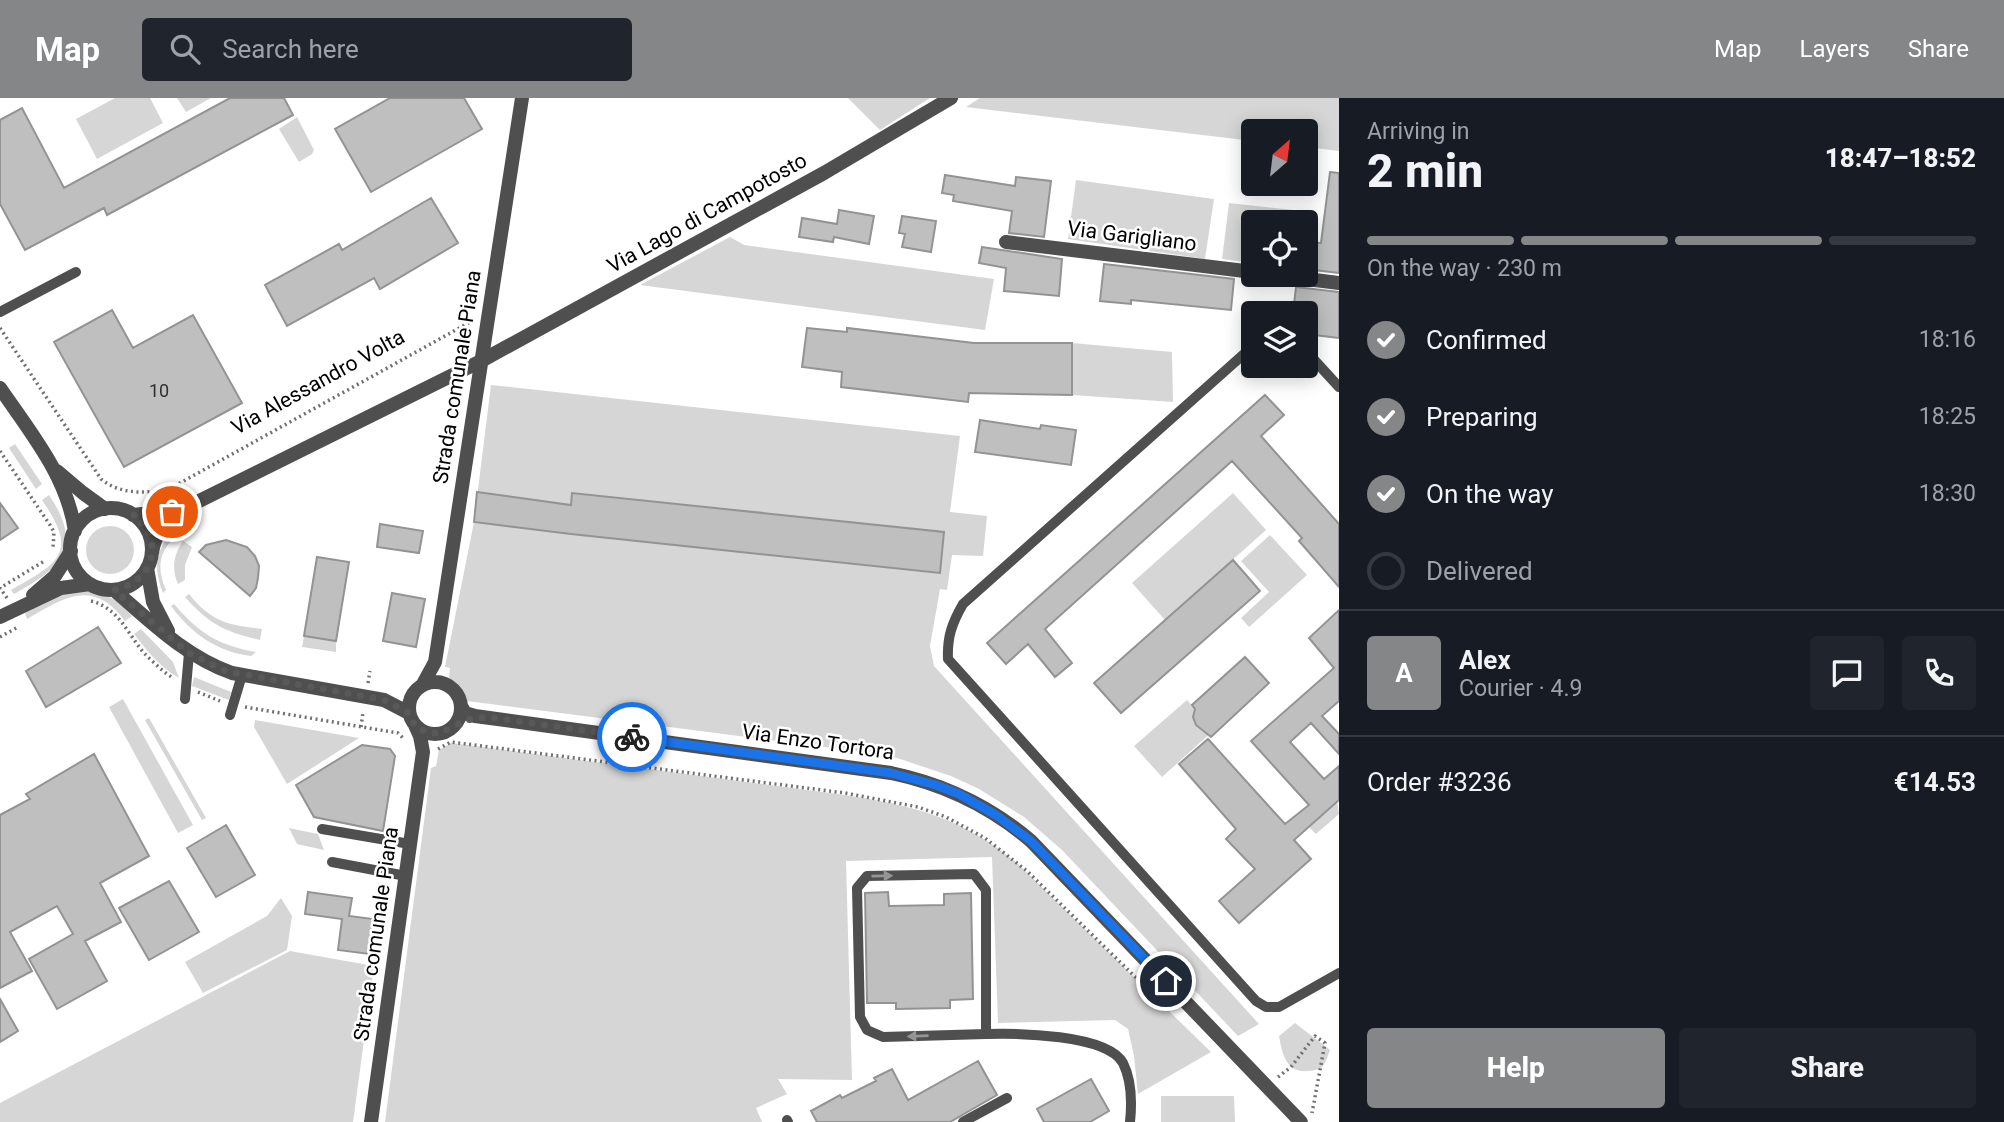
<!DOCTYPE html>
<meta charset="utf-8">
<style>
body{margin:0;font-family:Roboto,sans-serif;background:#20242c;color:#f1f3f6;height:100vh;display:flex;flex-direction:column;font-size:26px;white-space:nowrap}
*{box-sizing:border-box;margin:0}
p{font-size:23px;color:#9ea1a6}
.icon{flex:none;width:38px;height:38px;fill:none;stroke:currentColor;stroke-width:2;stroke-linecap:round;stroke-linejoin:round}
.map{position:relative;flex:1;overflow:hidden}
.side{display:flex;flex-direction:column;background:#171b24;width:665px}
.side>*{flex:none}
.needle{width:46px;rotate:28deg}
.controls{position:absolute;left:1241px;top:21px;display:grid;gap:14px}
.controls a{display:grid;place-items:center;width:77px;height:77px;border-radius:7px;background:#171b24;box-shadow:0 4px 18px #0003;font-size:35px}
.pin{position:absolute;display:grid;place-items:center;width:60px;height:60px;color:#fff;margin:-30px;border:4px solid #fff;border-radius:50%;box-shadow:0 2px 7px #0007}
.courier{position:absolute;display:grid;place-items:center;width:70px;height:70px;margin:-35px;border:5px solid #1a73e8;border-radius:50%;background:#fff;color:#222;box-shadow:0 2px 9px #0007}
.head em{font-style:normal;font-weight:800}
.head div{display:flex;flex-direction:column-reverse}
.head{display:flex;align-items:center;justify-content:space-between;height:119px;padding:0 28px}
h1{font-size:46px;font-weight:800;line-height:52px}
.bar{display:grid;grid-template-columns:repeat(4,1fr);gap:10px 7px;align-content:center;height:84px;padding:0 28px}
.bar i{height:9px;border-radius:5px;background:#363941}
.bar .current{background:#858687}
.bar p{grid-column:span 4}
.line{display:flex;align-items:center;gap:18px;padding:0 28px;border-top:2px solid #363941}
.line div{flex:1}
.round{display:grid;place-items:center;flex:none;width:74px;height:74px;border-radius:7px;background:#20242c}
ol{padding:0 28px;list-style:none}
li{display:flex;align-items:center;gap:21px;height:77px}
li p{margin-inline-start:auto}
li .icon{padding:7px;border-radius:50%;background:#858687;color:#fff;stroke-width:4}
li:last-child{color:#9ea1a6}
li i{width:38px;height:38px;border:4px solid #363941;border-radius:50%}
.cta{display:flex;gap:14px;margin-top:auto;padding:14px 28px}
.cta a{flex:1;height:80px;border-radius:7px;background:#858687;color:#fff;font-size:28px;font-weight:800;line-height:80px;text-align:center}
.cta a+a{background:#20242c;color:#f1f3f6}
header{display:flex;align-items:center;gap:42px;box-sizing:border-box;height:98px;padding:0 35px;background:#858687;color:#fff}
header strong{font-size:33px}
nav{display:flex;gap:38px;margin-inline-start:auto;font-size:24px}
.search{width:490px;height:63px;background:#20242c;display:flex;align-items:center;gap:18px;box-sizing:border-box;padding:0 24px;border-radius:7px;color:#9ea1a6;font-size:26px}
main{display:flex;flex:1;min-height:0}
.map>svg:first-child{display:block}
.green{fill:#d6d6d6}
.building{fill:#bfbfbf;stroke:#939393;stroke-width:2}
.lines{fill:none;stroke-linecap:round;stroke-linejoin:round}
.path{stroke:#717171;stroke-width:3.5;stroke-dasharray:2 3.5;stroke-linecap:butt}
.service{stroke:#4f4f4f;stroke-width:10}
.minor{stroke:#4f4f4f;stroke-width:14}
.tertiary{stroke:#4f4f4f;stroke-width:14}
.oneway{fill:#959595}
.done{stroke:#595959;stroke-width:7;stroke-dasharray:0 12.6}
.route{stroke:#1a73e8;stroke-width:9}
.labels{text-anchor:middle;stroke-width:5;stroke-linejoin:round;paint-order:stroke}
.number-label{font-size:18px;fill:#303030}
.street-label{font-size:21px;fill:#000;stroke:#fff}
</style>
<header>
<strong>Map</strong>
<div class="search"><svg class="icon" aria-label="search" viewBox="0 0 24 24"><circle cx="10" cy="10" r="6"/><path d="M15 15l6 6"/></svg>Search here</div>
<nav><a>Map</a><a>Layers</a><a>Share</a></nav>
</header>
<main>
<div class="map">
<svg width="1339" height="1024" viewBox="0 0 1339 1024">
<rect width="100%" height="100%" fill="#fff"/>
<path class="green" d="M115 0H150L163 25 97 61 76 21Z
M177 0H211L186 14Z
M848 0H930L880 32Z
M980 0H1339V53L1306 49V33H1253V43L966 9Z
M297 19 314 52 312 56 299 64 279 31Z
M1076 82 1214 101 1205 161 1068 141Z
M1229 105 1294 112 1292 124H1253V165L1222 161Z
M730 139 744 147 994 181 985 232 640 187Z
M847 230 974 245H1072L1172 254 1173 304 1072 297 969 295 968 304 841 289Z
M491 287 960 338 950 414 987 418 983 458 952 457 947 492 940 491 930 548 934 568 1259 926 1238 938 1062 752 1024 719 979 691 951 678 897 660 871 655 467 603 458 587 449 580 450 570 445 569 474 424Z
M15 346 42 386 36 391 9 350Z
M1233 395 1266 432 1165 522 1132 485Z
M49 397C84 449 62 470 14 496L11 492C59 465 79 455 42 402Z
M188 422 190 427C166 444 152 460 166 492L163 495C150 463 159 441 188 422Z
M86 452a24 24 0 1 1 48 0a24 24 0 1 1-48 0Z
M1270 437 1307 477 1249 529 1241 520 1269 494 1241 463Z
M183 443 192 449 185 467V482L178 486C171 470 174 456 183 443Z
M92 492 116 502 132 518 125 523C93 480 65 499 27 521L25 515 59 496Z
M189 496C212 524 227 527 262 531L260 542C225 534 209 526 185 499Z
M174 506C200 536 218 547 256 554L251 558C217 554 191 535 171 508Z
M141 531 173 564 179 580C160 569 147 553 134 536Z
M304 538 336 543V554L302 549Z
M194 579 231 594 229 602 192 588Z
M123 601 193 727 178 735 109 609Z
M1187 602 1196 612 1193 619C1196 631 1204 630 1214 632L1162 679 1134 648Z
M149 620 206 720 202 722 145 622Z
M255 622 359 640 287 686 254 629Z
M451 645 845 697C915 708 961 719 1017 765L1211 954 1138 996 1134 958 1128 931 1115 922 998 925 992 759 846 763 852 982 778 981 787 996 756 1010 762 1024H385L431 670 436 668 439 652Z
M1337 703 1339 716 1316 736 1309 729Z
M289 730 318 736 324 752 297 746Z
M281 800 292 818 287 852 203 895 185 864 267 818Z
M290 853 374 868 353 1024H0V1005Z
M1295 925 1330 952C1328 957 1326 964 1323 968 1319 972 1312 973 1307 973 1286 975 1282 955 1279 938Z
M1161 998H1234L1235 1024H1161Z"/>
<path class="building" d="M230 0H284L293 17 107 117 104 110 25 152 0 106V22L22 10 64 90Z
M390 0H464L482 31 371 94 335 31Z
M1330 74 1339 75V175L1306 171V144L1321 145Z
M945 77 1015 88 1016 79 1051 83 1044 139 1009 135 1012 113 953 103 954 97 942 95Z
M431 100 458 145 380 191 374 180 287 228 265 187 339 146 342 152Z
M839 112 874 118 869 146 834 139 833 144 799 139 802 120 837 126Z
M902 118 936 123 931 154 902 149 905 136 899 135Z
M982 149 1062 161 1059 198 1004 193 1006 170 979 165Z
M1104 166 1234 181 1231 212 1131 202V206L1100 203Z
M1296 189 1339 194V240L1306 236V215H1293Z
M112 212 133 250 193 217 242 305 124 369 54 244Z
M807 230 847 234V230L974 245H1072V297L969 295 968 304 841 289 842 274 802 269Z
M1265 297 1284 317 1261 338 1339 426V489L1299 443 1302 440 1232 363 1045 531 1072 565 1055 579 1028 546 1006 566 987 545Z
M980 322 1040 331 1041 327 1076 332 1071 367 975 354Z
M477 394 571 407 572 395 944 434 940 475 571 436 474 424Z
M0 405 18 430 0 442Z
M380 426 423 433 419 455 377 449Z
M226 442 247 449 255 458 259 468 258 480 256 490 250 498 199 454 206 447Z
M317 459 349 464 336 543 304 538Z
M1233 462 1260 493 1121 615 1094 585Z
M392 495 425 501 416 549 383 543Z
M1339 512V603L1322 618 1339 636V656L1311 625 1290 644 1324 681 1339 668V702L1294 742 1311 761 1239 825 1219 803 1255 771 1226 741 1236 731 1179 666 1208 641 1285 726 1309 707 1251 643 1334 570 1309 540Z
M98 529 121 565 46 609 26 573Z
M1245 559 1269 585 1211 639 1196 627 1193 619 1195 611 1192 607Z
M362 647 390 651 395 658 383 733 314 719 296 687Z
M94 656 149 758 100 785 121 824 85 843 107 883 57 911 29 861 73 836 57 808 10 834 32 873 0 890V717L30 701 26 696Z
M226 727 255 777 216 799 187 750Z
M169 783 199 834 149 862 119 810Z
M308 794 352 800 349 818 381 822 377 857 338 852 342 821 305 816Z
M888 794 889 808 944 807V796L971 795 973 901 950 902V910L896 911V905H867L865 795Z
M0 901 18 933 0 944Z
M978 963 997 997 950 1024H817L811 1013 840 997 842 1000 876 983 874 980 892 971 908 1002Z
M1091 981 1109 1013 1090 1024H1044L1037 1011Z"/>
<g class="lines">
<path class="path" d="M0 230 101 381C120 397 148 396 171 390L472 223
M0 353 50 427 54 434 53 450
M7 500 0 490 46 462
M91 503C118 510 127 534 143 554 152 563 162 573 173 580
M0 539 18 529
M368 585 370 573
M198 594 220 603
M245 609 398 635 404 641
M361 629 363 614
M438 651 451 644 845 695 918 709 946 719 985 740 1027 773 1163 906
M1278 979 1291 969 1315 938 1325 945 1312 1015"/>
<path class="service" d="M0 214 76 174
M1253 248 963 506C952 525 947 539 948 561L1256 903 1266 909H1279L1339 875
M1306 253 1339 289
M185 601 189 555
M230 617 242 577
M322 731 410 746
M332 764 406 778
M986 936V792L974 776 867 778 857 790 860 919 867 932 883 939 986 936C1016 935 1107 936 1123 965 1132 983 1132 1005 1130 1024
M787 1022 788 1024
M963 1024 1007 1000"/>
<path class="minor" d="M1006 144 1253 174
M1275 177 1339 185"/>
<path class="tertiary" d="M0 290C30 334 67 378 75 433
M57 373 83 395 105 411
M70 451a41 41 0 1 1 82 0a41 41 0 1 1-82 0Z
M133 417 178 412
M152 455C155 434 166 423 183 411L481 263 824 75 951 0
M147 470 153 504 168 533
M114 492C150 523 186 559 232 575L384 602 409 615
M33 497 55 478 71 453
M0 519 61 490 90 486
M409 610a26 26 0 1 1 52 0a26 26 0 1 1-52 0Z
M423 586 435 564 522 0
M461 608 465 615 475 618 891 675C944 686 990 708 1031 743L1301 1024
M371 1024 423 654 420 638 415 627"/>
</g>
<defs><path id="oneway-solid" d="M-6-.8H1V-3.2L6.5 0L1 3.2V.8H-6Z" transform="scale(1.75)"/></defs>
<g class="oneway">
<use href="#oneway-solid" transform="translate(882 778) rotate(-1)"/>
<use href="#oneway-solid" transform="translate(918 938) rotate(178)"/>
</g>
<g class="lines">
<path class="done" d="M172 414 133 417C166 444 154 483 114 492L189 555 225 573 384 602 409 615 415 628 428 635H440L466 622 488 619 632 639"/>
<path class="route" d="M632 639 891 675 936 687 959 696 996 717 1031 743 1166 883"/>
</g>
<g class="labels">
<g class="number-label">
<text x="159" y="299">10</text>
</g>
<g class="street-label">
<text transform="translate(707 115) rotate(-29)" y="7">Via Lago di Campotosto</text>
<text transform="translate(1132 138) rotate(7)" y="7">Via Garigliano</text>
<text transform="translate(457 279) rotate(-81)" y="7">Strada comunale Piana</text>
<text transform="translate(318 284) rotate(-29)" y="7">Via Alessandro Volta</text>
<text transform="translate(818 644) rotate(8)" y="7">Via Enzo Tortora</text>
<text transform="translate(376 836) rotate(-82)" y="7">Strada comunale Piana</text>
</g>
</g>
</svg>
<div class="controls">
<a><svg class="needle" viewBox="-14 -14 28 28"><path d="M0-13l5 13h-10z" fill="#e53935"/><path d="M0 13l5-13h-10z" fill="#9ea1a6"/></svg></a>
<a><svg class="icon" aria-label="locate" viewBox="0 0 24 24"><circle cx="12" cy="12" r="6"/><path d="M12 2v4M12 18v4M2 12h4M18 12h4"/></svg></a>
<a><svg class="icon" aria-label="layers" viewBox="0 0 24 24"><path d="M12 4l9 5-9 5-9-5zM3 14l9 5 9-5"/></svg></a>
</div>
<div class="pin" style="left:172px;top:414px;background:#ea580c"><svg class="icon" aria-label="bag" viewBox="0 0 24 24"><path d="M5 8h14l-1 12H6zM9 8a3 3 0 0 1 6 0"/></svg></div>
<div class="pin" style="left:1166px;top:883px;background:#1f2937"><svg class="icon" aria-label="home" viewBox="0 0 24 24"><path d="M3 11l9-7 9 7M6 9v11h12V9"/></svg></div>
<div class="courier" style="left:632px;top:639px"><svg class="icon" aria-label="bike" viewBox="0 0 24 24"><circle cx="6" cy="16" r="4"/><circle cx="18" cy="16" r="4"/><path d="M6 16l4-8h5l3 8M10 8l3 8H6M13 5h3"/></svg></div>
</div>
<section class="side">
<div class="head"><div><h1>2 min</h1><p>Arriving in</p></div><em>18:47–18:52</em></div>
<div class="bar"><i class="current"></i><i class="current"></i><i class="current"></i><i></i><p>On the way · 230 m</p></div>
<ol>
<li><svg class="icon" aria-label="check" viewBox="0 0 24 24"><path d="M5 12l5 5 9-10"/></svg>Confirmed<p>18:16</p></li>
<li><svg class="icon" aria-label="check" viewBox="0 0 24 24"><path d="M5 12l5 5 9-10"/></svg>Preparing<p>18:25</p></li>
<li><svg class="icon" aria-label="check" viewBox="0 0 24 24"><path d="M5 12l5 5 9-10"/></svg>On the way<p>18:30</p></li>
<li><i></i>Delivered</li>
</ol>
<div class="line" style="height:126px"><b class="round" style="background:#858687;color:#fff">A</b><div><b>Alex</b><p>Courier · 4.9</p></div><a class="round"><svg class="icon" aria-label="chat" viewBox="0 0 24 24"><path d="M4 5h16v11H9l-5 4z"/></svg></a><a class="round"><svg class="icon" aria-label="phone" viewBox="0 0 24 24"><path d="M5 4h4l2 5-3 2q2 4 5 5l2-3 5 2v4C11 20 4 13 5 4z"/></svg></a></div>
<div class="line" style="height:91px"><div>Order #3236</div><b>€14.53</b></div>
<div class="cta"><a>Help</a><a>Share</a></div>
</section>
</main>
